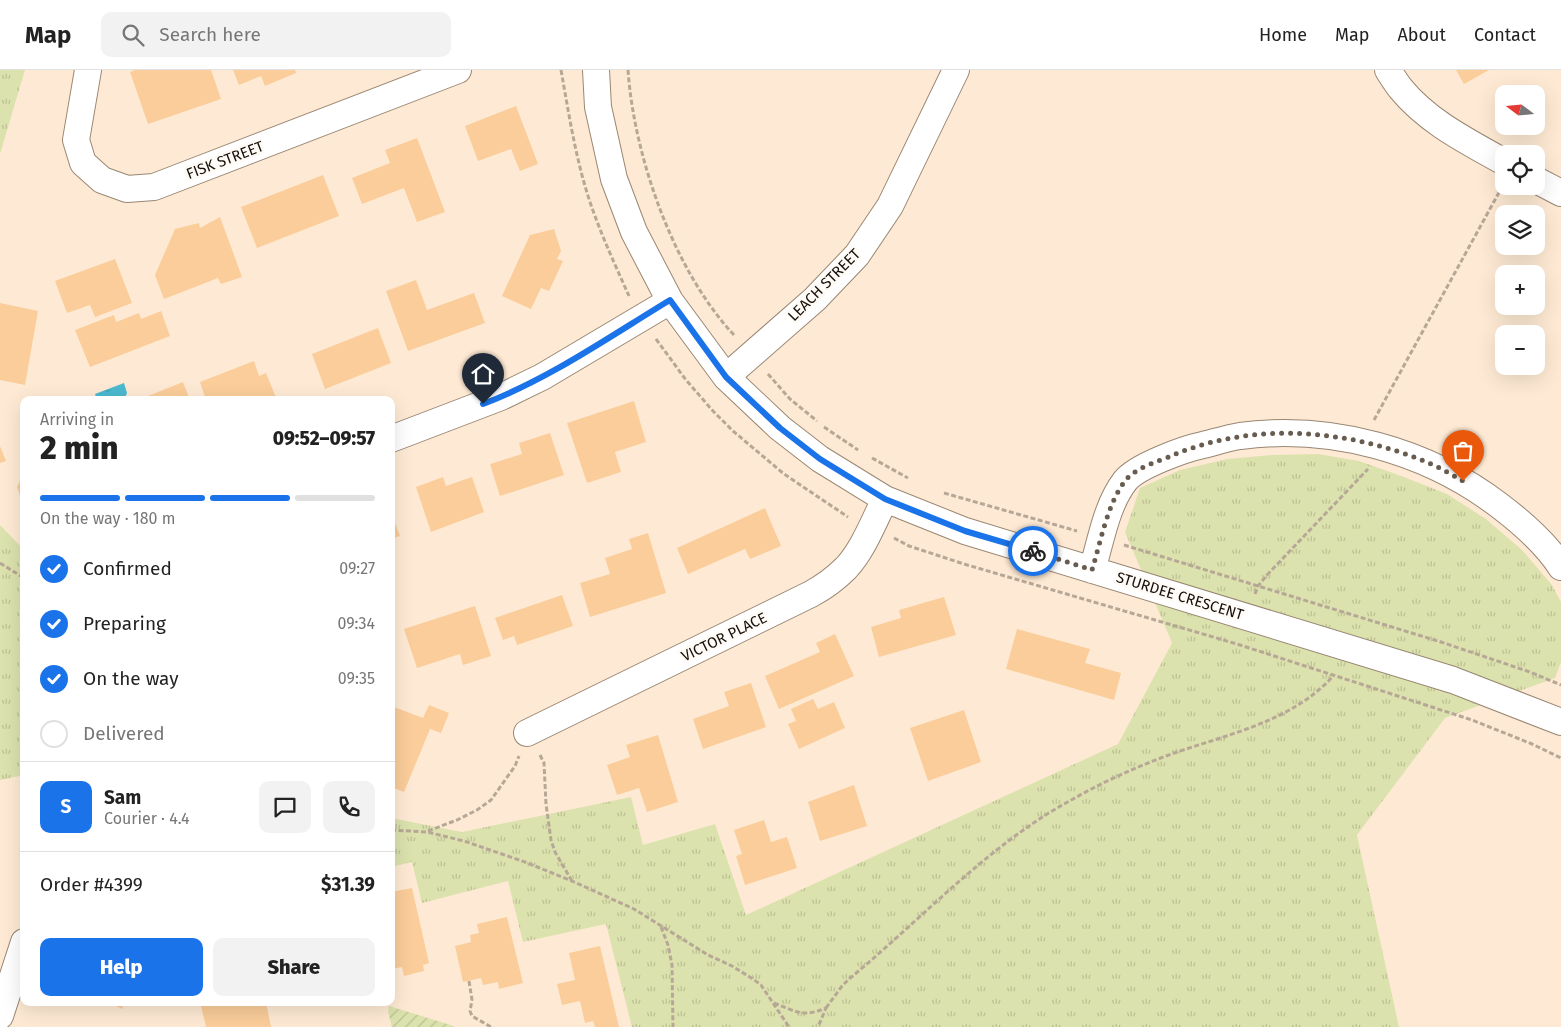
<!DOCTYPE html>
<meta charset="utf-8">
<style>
body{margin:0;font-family:"Fira Sans",sans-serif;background:#f2f2f2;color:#222;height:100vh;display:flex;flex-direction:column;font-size:19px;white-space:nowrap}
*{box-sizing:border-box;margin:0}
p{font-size:16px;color:#767676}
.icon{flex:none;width:28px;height:28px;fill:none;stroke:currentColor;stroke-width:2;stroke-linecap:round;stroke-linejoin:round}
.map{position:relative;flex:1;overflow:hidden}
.side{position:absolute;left:20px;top:326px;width:375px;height:610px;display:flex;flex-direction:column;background:#fff;border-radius:10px;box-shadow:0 5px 20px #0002}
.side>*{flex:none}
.needle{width:32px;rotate:286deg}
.fabs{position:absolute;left:1495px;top:15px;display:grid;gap:10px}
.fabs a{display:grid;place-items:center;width:50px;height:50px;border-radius:10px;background:#fff;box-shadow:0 5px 20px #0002;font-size:25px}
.pin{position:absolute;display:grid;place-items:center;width:42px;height:42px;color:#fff;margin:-51px -21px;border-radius:50% 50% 50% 0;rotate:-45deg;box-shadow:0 0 5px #0007}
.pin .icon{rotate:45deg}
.courier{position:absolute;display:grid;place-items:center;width:50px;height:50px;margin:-25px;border:4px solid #1a73e8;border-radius:50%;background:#fff;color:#222;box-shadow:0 1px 6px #0007}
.headline em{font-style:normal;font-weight:800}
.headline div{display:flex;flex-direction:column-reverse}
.headline{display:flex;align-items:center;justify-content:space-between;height:85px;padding:0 20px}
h1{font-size:32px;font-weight:800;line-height:38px}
.bar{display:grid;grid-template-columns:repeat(4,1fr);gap:8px 5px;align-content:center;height:60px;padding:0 20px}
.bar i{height:6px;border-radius:4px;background:#e0e0e0}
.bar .active{background:#1a73e8}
.bar p{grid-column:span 4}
.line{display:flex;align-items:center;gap:12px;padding:0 20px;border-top:1px solid #e0e0e0}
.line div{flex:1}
.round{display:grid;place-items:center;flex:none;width:52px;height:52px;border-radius:10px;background:#f2f2f2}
ol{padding:0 20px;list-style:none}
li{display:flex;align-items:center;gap:15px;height:55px}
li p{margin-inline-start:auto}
li .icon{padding:5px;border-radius:50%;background:#1a73e8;color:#fff;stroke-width:4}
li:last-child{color:#767676}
li i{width:28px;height:28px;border:2px solid #e0e0e0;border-radius:50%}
.button{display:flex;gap:10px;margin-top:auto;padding:10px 20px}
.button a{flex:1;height:58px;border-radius:10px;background:#1a73e8;color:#fff;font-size:20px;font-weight:800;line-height:58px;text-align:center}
.button a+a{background:#f2f2f2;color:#222}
header{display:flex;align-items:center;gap:30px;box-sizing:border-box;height:70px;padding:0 25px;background:#fff;border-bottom:1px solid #e0e0e0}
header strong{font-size:24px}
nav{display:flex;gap:28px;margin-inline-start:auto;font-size:18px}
.search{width:350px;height:45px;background:#f2f2f2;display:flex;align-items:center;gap:12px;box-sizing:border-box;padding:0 18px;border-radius:10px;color:#767676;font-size:19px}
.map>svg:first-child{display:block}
.park{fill:url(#park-tufts)}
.garden{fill:url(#garden-furrows)}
.water{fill:url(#water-ripples)}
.building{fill:#facd9a}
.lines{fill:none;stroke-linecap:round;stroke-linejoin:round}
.minor-casing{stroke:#998773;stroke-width:28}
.path{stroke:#b7a796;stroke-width:3;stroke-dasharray:5 2.5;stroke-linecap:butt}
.minor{stroke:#fff;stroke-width:26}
.done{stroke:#675c4f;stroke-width:5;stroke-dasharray:0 9}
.route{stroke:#1a73e8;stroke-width:6}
.labels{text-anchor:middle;stroke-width:5;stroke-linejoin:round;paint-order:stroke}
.street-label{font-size:15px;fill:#150f08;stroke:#fefaf5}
</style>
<header>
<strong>Map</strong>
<div class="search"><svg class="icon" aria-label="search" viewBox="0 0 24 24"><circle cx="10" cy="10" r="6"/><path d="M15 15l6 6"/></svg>Search here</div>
<nav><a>Home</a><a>Map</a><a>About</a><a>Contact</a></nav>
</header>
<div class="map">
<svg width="1561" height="957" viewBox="0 0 1561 957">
<defs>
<pattern id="park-tufts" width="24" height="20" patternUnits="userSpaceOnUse" patternTransform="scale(1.25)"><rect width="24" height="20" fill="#dce2ad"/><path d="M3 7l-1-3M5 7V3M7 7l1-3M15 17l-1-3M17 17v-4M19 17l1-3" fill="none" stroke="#bcc193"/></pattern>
<pattern id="garden-furrows" width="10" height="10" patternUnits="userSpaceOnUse" patternTransform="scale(1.25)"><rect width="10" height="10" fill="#dce2ad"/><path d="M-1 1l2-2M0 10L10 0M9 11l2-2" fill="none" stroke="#bcc193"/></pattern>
<pattern id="water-ripples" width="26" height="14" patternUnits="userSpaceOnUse" patternTransform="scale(1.25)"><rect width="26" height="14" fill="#4bb9d0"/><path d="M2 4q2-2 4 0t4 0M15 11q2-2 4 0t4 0" fill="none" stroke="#419eb1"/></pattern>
</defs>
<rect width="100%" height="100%" fill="#feead4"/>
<path class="park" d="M0 0H25L0 84Z
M1318 384 1359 391 1404 407 1447 424 1486 449 1522 480 1552 515 1561 532V592L1555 608 1445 648 1357 765 1399 957H632L606 854 523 872 508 811 422 833 412 792 391 797V748L462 762 631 727 643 775 715 754 746 845 1118 674 1172 573 1125 462 1140 418 1180 400 1227 389 1272 385Z
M0 455 24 480V705L0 710Z"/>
<path class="garden" d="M389 936 454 956V957H392L388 942Z"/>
<path class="water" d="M124 313 127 323 124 330H97L95 324Z"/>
<path class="building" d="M135 0H211L221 29 148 54 130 2Z
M233 0H295L296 3 265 16 261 6 239 15Z
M1456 0H1489L1464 14Z
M516 36 538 94 520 101 511 79 478 91 465 56Z
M417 68 445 142 417 152 404 118 362 134 352 108 390 93 385 80Z
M323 105 339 146 257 178 241 137Z
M220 147 242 207 221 214 218 208 164 229 155 205 175 159 199 153 200 158Z
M554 159 561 181 557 189 563 191 549 221 541 218 531 239 502 226 530 165Z
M115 189 132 233 95 247 90 235 67 243 55 211Z
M416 210 427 240 474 223 485 253 408 281 386 221Z
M0 233 38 241 25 315 0 310Z
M161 241 170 266 90 297 75 260 114 245 116 252 139 243 141 249Z
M378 258 391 293 325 319 312 284Z
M254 291 259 306 266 303 277 330H206L200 312Z
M183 312 190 330H138Z
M634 331 646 372 615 382 621 402 587 413 567 353Z
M550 363 564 405 500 426 490 394 522 384 519 373Z
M0 376 6 391 0 393Z
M24 402V434H23L17 417Z
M443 407 446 416 472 407 484 442 431 462 416 417Z
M765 438 781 476 750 489 745 479 688 504 677 478Z
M391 442 400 466 391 469Z
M648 463 666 523 590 547 580 513 610 504 605 488 632 479 629 469Z
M562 525 573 556 517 575 514 566 503 570 495 548Z
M944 527 956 565 879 587 871 557 901 548 899 540Z
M475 536 491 586 463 595 460 584 417 598 404 559Z
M1017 559 1090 579 1085 593 1121 603 1114 630 1006 599Z
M835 564 854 606 779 639 765 606 820 582 816 573Z
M751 613 766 657 703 679 693 649 729 636 724 622Z
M813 629 818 639 834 632 845 658 799 679 788 654 796 651 791 639Z
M429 635 449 643 441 663 430 659 404 722 391 717V645L394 637 423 648Z
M964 640 981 692 928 711 910 658Z
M658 665 678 732 647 742 639 718 617 725 607 695 630 687 626 675Z
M854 715 867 756 820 771 808 732Z
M764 750 771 772 787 767 797 798 745 815 736 786 742 784 734 760Z
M412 818 429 893 423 895 424 901 404 906 402 897 391 899V822Z
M507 847 523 913 499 919 498 912 483 915 481 908 463 912 455 876 471 872 470 865 479 863 477 854Z
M600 876 619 957H595L593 951 585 953 580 931 562 935 557 914 575 910 569 883Z
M108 932H125L122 939Z
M200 932H266L271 957H206Z"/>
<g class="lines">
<defs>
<path id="minor" d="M88 0 76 70 83 93 102 110 127 119 154 117 458 0
M596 0 598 37 614 109 634 162 670 231 726 307 780 358 820 389 885 429 965 461 1453 610 1561 652
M1388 0C1392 6 1396 13 1401 19 1428 52 1467 71 1504 92
M1536 110 1561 123
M726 307 815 229 857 185 890 136 956 0
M391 369 501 327 542 307 670 231
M1092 500C1101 471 1106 436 1125 411 1137 396 1184 379 1203 375 1215 372 1228 368 1240 366 1331 354 1427 380 1500 436 1521 452 1547 475 1561 497
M527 663 811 524C824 517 836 508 846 498 863 480 874 451 885 429
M0 946 24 872"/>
</defs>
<use href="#minor" class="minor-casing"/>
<path class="path" d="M561 0C568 39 574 78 585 116 596 154 613 190 629 226
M628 0C634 87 674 201 734 265
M656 269 686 310 713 341 733 361 784 404 848 447
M768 304 790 329 817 351
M1374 350 1502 117
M824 357 858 380
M872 388 908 408
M944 423 1077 461
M894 468 909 476 964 494 1237 574 1472 650 1532 674 1561 688
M1124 475 1441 572 1530 602 1561 615
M0 493 24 508
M1255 524 1258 516 1267 505 1368 399
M540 685 544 693 546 734 551 770 555 782 572 811
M391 760 427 762 464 771 525 792 572 811 634 839 708 885 732 896 753 909 761 915 789 957
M428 761 457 750 477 740 491 730 515 696 519 686
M661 857 668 875 672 895 673 957
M469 911 472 930 470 941 472 946 491 957
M774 933C795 941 803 948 826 938L818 957
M826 938 842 916 849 909C922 849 989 774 1073 729 1103 712 1134 698 1166 686 1223 665 1292 653 1334 605"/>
<use href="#minor" class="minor"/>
</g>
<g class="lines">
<path class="done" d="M1033 481 1092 500C1101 471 1107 435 1125 411 1135 398 1156 392 1171 386 1252 351 1349 359 1429 393 1441 398 1452 405 1463 411"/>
<path class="route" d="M483 334C549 309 609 267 670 230L726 307 780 358 820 389 885 429 965 461 1033 481"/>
</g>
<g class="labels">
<g class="street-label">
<text transform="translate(225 90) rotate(-21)" y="5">FISK STREET</text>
<text transform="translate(824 215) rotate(-45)" y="5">LEACH STREET</text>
<text transform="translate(1180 526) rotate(17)" y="5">STURDEE CRESCENT</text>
<text transform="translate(724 567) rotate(-26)" y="5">VICTOR PLACE</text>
</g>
</g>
</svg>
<div class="fabs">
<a><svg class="needle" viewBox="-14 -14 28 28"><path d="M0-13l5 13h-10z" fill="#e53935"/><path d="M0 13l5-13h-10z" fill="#767676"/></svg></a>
<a><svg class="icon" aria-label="locate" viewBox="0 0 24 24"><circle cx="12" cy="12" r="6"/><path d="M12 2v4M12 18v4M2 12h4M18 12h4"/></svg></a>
<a><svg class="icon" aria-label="layers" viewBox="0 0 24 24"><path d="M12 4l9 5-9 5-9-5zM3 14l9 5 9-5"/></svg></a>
<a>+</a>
<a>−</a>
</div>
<div class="pin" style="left:1463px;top:411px;background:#ea580c"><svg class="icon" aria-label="bag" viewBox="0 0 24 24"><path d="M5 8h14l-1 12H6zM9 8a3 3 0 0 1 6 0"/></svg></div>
<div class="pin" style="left:483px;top:334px;background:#1f2937"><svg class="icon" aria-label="home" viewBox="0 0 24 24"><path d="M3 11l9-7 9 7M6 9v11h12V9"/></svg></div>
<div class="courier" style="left:1033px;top:481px"><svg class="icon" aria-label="bike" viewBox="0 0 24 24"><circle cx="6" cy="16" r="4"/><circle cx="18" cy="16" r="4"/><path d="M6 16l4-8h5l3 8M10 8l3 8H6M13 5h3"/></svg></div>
<section class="side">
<div class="headline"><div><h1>2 min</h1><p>Arriving in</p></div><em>09:52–09:57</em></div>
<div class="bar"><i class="active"></i><i class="active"></i><i class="active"></i><i></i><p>On the way · 180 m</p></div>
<ol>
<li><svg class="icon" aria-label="check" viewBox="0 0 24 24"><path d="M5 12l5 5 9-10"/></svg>Confirmed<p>09:27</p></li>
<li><svg class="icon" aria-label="check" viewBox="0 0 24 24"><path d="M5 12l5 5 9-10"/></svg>Preparing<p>09:34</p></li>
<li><svg class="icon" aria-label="check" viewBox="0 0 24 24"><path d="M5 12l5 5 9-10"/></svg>On the way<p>09:35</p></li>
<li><i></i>Delivered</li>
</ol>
<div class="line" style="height:90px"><b class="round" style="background:#1a73e8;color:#fff">S</b><div><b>Sam</b><p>Courier · 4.4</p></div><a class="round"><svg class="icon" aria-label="chat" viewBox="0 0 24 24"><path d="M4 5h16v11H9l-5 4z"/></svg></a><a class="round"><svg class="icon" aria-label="phone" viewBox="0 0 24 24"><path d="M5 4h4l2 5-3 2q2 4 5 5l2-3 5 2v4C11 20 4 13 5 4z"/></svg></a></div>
<div class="line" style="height:65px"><div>Order #4399</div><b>$31.39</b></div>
<div class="button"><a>Help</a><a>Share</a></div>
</section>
</div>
